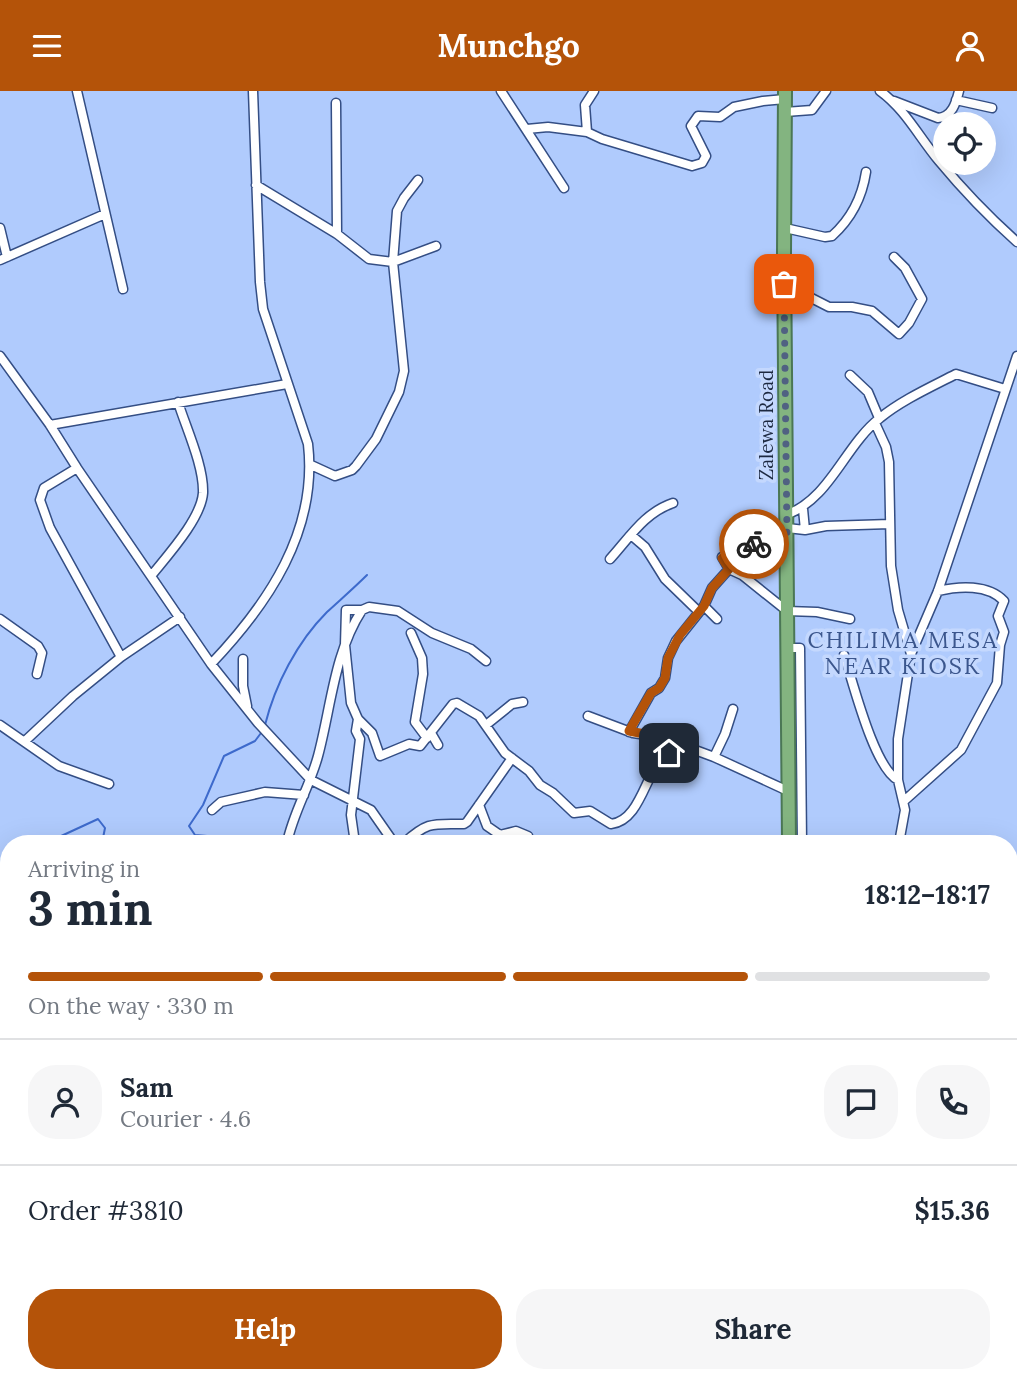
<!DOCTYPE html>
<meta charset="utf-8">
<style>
body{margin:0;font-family:Lora,serif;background:#f6f6f7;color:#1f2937;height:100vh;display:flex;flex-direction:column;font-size:26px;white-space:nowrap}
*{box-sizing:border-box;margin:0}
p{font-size:23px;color:#747a83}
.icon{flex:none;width:38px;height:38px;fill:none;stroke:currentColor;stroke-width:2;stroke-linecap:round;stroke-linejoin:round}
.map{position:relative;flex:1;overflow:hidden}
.panel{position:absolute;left:0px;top:744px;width:1018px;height:548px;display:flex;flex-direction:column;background:#fff;border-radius:28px 28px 0 0;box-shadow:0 7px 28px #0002}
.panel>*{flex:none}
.controls{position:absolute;left:933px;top:21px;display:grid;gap:14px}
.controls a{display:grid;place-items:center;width:63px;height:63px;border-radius:50%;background:#fff;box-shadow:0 7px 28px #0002;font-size:35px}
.pin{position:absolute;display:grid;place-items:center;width:60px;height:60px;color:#fff;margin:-30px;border-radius:14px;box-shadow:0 4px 10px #0006}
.courier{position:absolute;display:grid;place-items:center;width:70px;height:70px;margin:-35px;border:5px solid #b45309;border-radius:50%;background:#fff;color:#222;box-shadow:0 2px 9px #0007}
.overview em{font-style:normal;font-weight:700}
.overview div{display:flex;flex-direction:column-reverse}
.overview{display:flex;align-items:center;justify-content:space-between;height:119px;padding:0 28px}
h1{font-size:46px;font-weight:700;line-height:52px}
.bar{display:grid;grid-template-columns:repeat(4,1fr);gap:10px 7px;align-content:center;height:84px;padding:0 28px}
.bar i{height:9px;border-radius:5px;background:#e0e1e3}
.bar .active{background:#b45309}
.bar p{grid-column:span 4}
.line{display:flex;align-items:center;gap:18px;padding:0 28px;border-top:2px solid #e0e1e3}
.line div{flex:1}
.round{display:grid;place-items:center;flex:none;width:74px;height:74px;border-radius:28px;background:#f6f6f7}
.primary-button{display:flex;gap:14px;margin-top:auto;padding:14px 28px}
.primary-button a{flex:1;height:80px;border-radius:28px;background:#b45309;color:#fff;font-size:28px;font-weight:700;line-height:80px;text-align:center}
.primary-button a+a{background:#f6f6f7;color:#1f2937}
header{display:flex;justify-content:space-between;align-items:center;height:91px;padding:0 28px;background:#b45309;color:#fff;font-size:32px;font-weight:700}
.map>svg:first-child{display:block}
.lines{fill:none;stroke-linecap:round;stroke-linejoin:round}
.stream{stroke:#3d6acc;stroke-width:2}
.minor-casing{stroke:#344e84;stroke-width:11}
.trunk-casing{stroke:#4b7755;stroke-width:16}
.minor{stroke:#fff;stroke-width:8}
.trunk{stroke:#83b480;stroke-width:12}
.done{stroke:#506182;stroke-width:7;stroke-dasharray:0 12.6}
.route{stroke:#b45309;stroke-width:9}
.labels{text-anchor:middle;stroke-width:7;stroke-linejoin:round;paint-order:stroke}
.street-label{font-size:19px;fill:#1c2840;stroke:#c4d8fe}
.quarter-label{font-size:23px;letter-spacing:2px;fill:#3b568d;stroke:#c4d8fe}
</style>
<header><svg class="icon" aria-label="menu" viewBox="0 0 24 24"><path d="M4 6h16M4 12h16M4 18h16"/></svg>Munchgo<svg class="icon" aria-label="person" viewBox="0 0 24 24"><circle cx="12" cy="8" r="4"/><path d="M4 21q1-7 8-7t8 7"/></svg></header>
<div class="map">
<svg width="1017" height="1291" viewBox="0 0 1017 1291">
<rect width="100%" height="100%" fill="#b0cbfd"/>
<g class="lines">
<path class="stream" d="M265 634C275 594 297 551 327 521 340 509 354 497 367 484
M46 752 98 728 105 737 102 752
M209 752 207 745 195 744 189 735 203 714 224 665 255 650 261 642
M0 797 9 798"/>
<defs>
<path id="minor" d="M77 0 123 198
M501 0 564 97
M880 0C905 18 919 46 939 70 963 99 989 126 1017 151
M956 9 992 17
M894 10 938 27C952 26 956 12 959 0
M336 12 337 143
M785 21 812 19 826 0
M527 38 548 36 587 41 602 48 692 75 702 72 706 65 691 35 698 25 720 26 734 16 763 10 785 8
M587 41 585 14 594 0
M256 94 337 143 369 168 393 171 436 155
M0 137 7 166
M785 137 825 146 832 145C851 128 862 107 866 81
M0 169 105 123
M784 193 829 216H852L872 220 899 243 909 232 922 208 905 177 894 166
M0 265 50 334 77 377 211 573 258 632 311 689 371 719 394 752
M850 284 868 301 879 327
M875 332 886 356 889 371 891 475 898 519 911 563
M50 334 287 293
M311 374 335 385 352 379 356 375 376 348 399 301 404 280 393 171 397 120 404 107 418 89
M77 377 44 397 40 409 50 437 121 566
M803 418 805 439
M786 424C831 407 844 355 880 327 902 309 931 296 956 283L1005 298
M787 437 805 439 826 435 890 433
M631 444 645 456 665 488 699 521
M787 445 738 458 722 466 729 478 742 484 787 520 817 521 850 528
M610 468C630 446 644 422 673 412
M151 485C167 465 201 428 203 402 204 375 186 337 178 311
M362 519H346L345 554 351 612 358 628 372 642 380 665 409 653 420 655 453 613 457 612 479 625 505 662 529 680 540 694 553 702 574 722 590 720 611 733C639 730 645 686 661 668 666 662 673 659 677 652
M0 528 38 555 42 562 37 583
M717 528 704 515 712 497 729 478
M411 542 422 567 423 583 415 631 427 647
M786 557H800L802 752
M844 564C853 591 874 677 898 689
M243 568V595L247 615
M211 573C268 513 318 440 308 353L263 218 260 191 253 0
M588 625 633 642 660 646 714 666 788 700
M0 634 59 675 109 693
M486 634 512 613 523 611
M629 641 651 602 659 597 665 587 668 567 676 550 704 515
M431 642 438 654
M25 650 73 605 121 566 180 526
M714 666 725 643 733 618
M904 710 961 659 997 592 1000 554 1004 541 998 525 1004 510C988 493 959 495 938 500
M479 714 487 735 500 744 498 752
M212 719 221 711 265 701 304 704
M500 744 516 740 528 745
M287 752C293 722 310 695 318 665 331 617 334 562 362 519L369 516 398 520 432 542 471 558 486 570
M355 752 351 724 360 648 356 640 358 628
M404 752C428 730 433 733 464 733L467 731 512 667
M899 752 905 719 898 689V648L911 563 938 500 1017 265
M1010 815 1017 805
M1010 968 1017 970
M0 1055 9 1057
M1010 1086 1017 1088
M0 1164 9 1163
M1010 1195 1017 1186
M3 1224H9
M1010 1265 1017 1268
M135 1283 141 1291
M360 1283 362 1291
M392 1283 395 1291
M447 1283 452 1291
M562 1283 566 1291
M723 1283 727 1291
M745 1283 758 1291
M947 1283 948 1291
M26 1291 43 1283
M85 1291 91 1283
M160 1291 165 1283
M327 1291 340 1283
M590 1291 595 1283
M835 1291 842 1283"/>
<path id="trunk" d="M785 0 784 162 789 752
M897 1283 902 1291"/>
</defs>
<use href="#minor" class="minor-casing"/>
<use href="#trunk" class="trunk-casing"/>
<use href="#minor" class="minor"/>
<use href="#trunk" class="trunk"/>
</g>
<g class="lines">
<path class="done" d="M754 453 787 445 784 193"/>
<path class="route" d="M669 662 677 652 660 646 629 640 651 602 659 597 665 587 668 567 680 544 704 515 712 497 729 478 722 467 738 458 754 453"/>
</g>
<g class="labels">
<g class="street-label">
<text transform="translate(766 334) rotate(-90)" y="7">Zalewa Road</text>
</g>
<g class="quarter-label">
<text x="903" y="557">CHILIMA MESA<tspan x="903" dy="26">NEAR KIOSK</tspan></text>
</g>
</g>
</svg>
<div class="controls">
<a><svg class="icon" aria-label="locate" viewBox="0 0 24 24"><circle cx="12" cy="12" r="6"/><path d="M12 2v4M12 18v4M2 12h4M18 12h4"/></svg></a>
</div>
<div class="pin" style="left:784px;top:193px;background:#ea580c"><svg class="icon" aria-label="bag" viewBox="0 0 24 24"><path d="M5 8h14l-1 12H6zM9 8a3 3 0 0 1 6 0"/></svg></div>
<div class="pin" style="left:669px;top:662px;background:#1f2937"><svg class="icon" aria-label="home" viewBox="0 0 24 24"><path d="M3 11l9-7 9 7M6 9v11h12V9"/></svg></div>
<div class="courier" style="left:754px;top:453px"><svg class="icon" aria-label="bike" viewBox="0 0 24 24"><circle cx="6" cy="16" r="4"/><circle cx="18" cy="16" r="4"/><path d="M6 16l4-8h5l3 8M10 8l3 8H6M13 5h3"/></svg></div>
<section class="panel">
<div class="overview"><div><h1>3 min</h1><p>Arriving in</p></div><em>18:12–18:17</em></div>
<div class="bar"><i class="active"></i><i class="active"></i><i class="active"></i><i></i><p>On the way · 330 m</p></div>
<div class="line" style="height:126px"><a class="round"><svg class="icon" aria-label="person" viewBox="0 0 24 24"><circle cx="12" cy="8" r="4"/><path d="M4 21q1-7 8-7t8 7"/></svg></a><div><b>Sam</b><p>Courier · 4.6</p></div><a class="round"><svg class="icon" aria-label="chat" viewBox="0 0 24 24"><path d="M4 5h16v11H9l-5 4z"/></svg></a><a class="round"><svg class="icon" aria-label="phone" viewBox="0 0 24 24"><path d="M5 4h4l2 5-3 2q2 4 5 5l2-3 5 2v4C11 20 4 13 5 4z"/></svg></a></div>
<div class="line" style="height:91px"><div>Order #3810</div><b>$15.36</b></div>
<div class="primary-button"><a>Help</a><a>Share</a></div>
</section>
</div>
